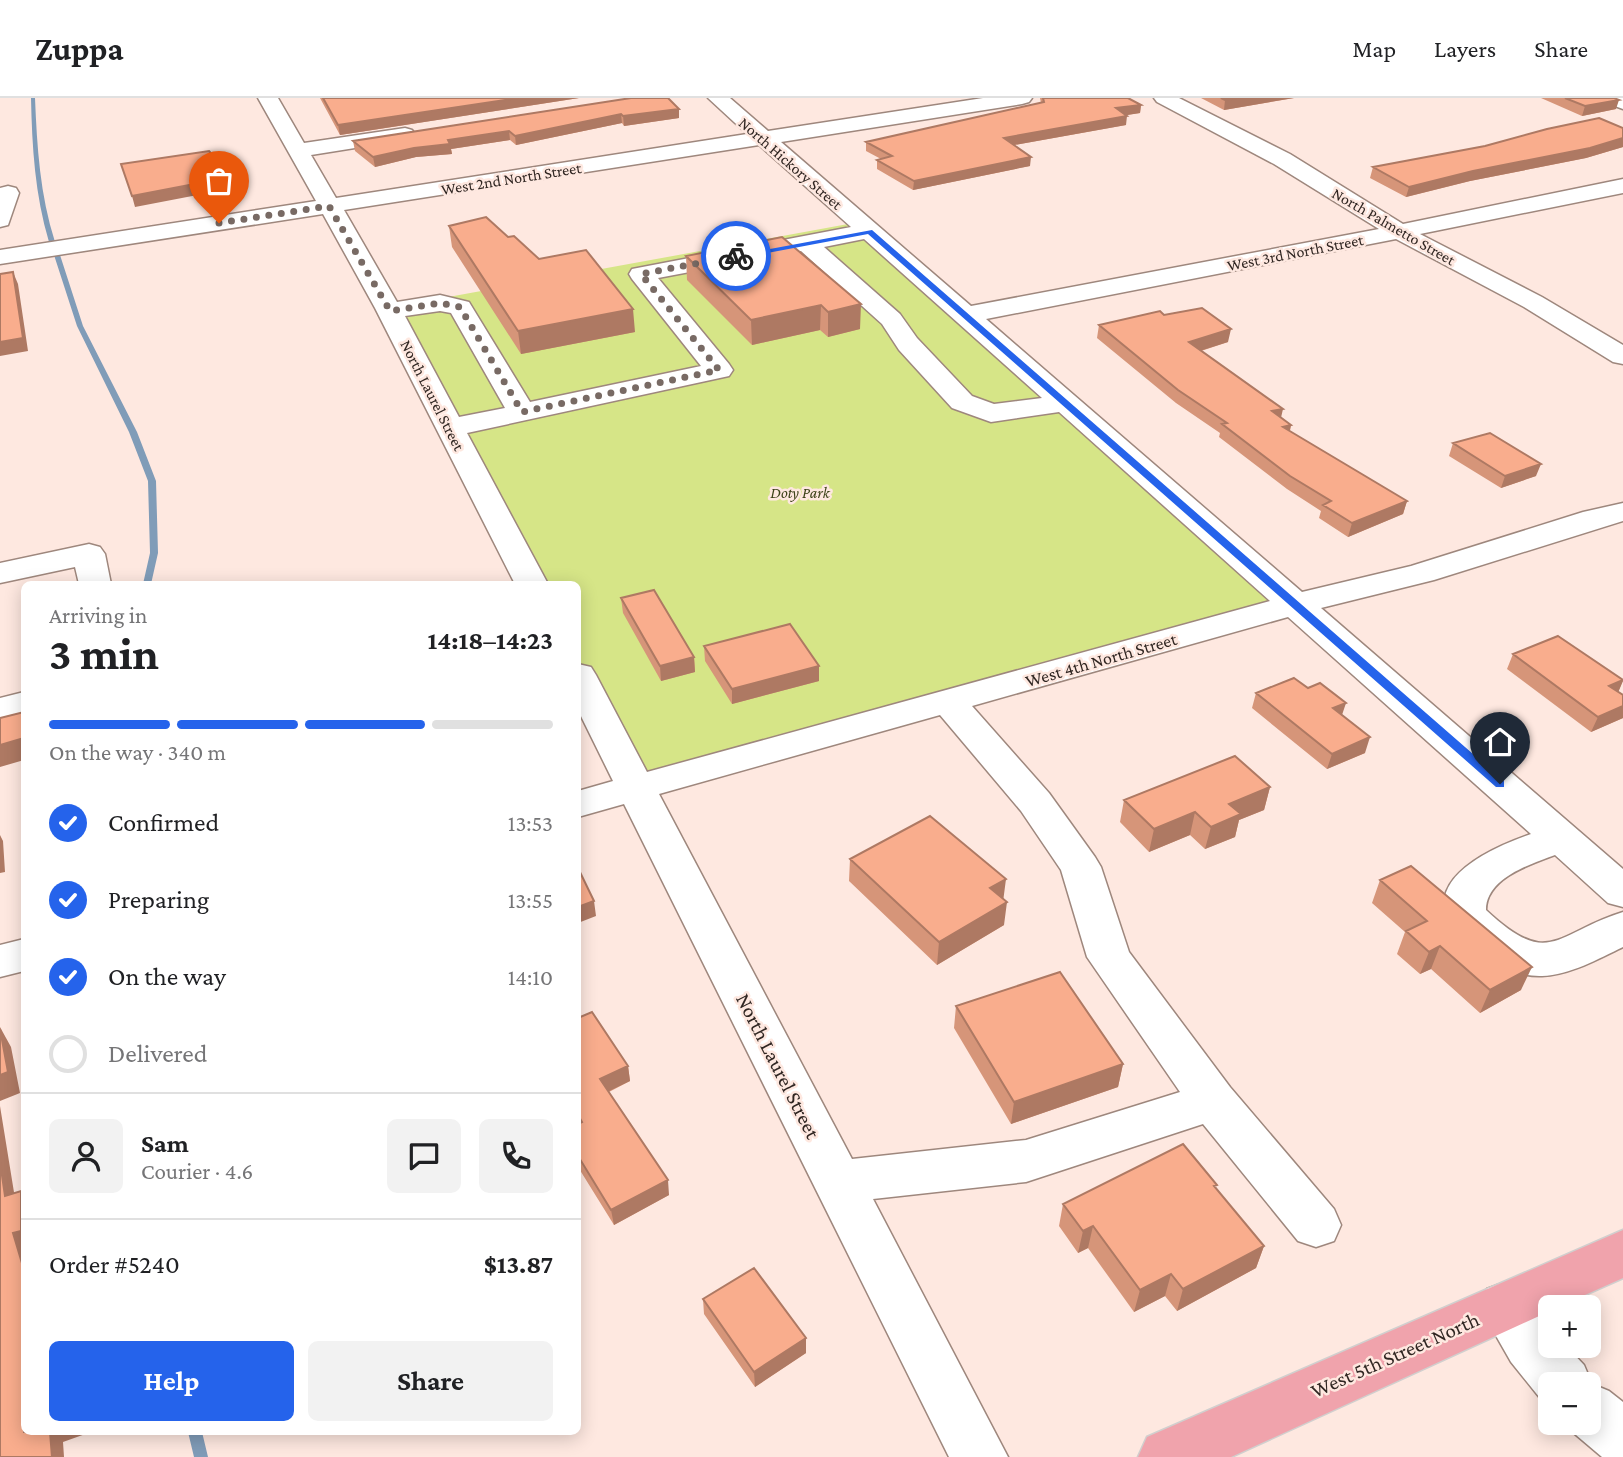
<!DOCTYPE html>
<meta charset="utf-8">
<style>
body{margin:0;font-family:"Crimson Pro",serif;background:#f2f2f2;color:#202124;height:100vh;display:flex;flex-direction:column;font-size:26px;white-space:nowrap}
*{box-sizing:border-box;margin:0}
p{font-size:23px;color:#757577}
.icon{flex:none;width:38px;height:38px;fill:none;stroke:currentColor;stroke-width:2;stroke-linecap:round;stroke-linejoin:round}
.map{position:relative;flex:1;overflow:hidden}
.side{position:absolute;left:21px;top:483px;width:560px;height:854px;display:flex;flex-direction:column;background:#fff;border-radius:10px;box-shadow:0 4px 18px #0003}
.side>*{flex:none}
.fabs{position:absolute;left:1538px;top:1197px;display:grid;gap:14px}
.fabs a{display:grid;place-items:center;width:63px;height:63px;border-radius:10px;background:#fff;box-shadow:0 4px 18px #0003;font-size:35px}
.pin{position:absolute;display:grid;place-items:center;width:60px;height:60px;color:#fff;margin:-72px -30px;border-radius:50% 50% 50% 0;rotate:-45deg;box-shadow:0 0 7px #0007}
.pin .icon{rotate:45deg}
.courier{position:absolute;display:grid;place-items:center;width:70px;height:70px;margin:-35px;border:5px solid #2563eb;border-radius:50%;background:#fff;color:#222;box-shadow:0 2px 9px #0007}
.head em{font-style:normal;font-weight:700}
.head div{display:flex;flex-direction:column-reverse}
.head{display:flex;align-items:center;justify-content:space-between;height:119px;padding:0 28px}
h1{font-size:46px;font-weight:700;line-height:52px}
.bar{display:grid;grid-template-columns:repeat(4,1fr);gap:10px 7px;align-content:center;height:84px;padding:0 28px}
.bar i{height:9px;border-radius:5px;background:#e0e0e0}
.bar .on{background:#2563eb}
.bar p{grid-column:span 4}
.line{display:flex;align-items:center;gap:18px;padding:0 28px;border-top:2px solid #e0e0e0}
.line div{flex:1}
.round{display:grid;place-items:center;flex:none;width:74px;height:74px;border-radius:10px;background:#f2f2f2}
ol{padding:0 28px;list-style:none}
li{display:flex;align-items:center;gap:21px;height:77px}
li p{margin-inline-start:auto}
li .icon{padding:7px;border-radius:50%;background:#2563eb;color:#fff;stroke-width:4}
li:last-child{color:#757577}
li i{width:38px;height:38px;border:4px solid #e0e0e0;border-radius:50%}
.action{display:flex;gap:14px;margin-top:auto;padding:14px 28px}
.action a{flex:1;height:80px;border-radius:10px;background:#2563eb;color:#fff;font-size:28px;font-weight:700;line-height:80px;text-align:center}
.action a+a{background:#f2f2f2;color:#202124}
header{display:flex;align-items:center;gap:42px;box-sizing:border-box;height:98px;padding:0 35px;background:#fff;border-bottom:2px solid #e0e0e0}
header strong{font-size:33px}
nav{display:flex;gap:38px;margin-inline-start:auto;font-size:24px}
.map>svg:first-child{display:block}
.green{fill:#d6e587}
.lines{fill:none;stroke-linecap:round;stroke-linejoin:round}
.stream{fill:#809cb8;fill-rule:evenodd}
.minor-casing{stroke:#9e877d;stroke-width:3}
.major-casing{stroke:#d1cfce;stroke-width:3}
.minor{fill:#fff;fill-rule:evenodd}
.major{fill:#f0a3ac;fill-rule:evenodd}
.wall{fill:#d69579}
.shaded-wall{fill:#ae7963}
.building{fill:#f9ad8d;stroke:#ae7963;stroke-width:2}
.route{fill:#2563eb}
.done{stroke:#786a64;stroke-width:7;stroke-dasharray:0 12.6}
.labels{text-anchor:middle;stroke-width:5;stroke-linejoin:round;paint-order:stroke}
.far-street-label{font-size:16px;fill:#302622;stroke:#fee8e0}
.far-park-label{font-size:16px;font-style:italic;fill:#3c4218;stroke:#fee8e0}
.street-label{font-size:18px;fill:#302622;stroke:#fee8e0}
.near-street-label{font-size:21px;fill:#302622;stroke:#fee8e0}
</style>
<header>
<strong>Zuppa</strong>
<nav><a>Map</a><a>Layers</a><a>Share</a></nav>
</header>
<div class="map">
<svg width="1623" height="1359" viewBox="0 0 1623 1359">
<rect width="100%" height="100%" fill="#fee8e0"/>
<path class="green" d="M859 124 1295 506 636 691 578 577V486H531L388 210Z"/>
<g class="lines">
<path class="stream" d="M31 0H35C37 49 40 97 55 144L52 146 49 144C35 97 32 49 31 0Z
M55 156 60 157 83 228 137 334 156 383 158 455 151 486H143L150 455 148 383 129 334 77 228 54 157Z
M188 1334H202L208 1359H194Z"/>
<defs>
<path id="minor" d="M258 0H278L304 45 405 30 412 32 415 36 412 40 405 42 311 57 336 100 747 36 708 0H730L768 33 983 0H1032L1029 4 1022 6 781 44 971 208 1379 131 1274 66 1157 4 1154 0H1179L1290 56 1403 126 1623 81V95L1420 136 1542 199 1623 247V266L1613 264 1524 209 1396 141 986 221 1302 494 1411 468 1583 414 1623 405V423L1434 482 1321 510 1623 771V809L1608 805 1555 757C1531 766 1486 780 1486 812 1550 872 1555 835 1623 814V849C1598 861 1570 877 1542 878 1519 879 1495 867 1477 853 1401 797 1473 756 1531 736L1288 519 972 608 1049 695 1095 759 1101 769 1129 854 1230 989 1334 1111 1341 1127 1334 1143 1316 1149 1298 1143 1203 1026 1026 1084 873 1101 1008 1359H949L624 706 578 719V693L613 683 578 612V566L591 569 596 577 647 674 1270 503 1059 314 991 324 952 310 899 252 882 226 801 153 658 180 729 266 733 272 729 278 467 335 548 486H515L375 210 323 116 0 166V152L316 103ZM759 47 851 129 632 171 629 176 632 181 701 268 530 304 469 204 440 197 397 204 344 112ZM864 141 1042 300 994 306 972 298 917 240 900 216 824 149ZM440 213 451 215 505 310 459 319 405 218ZM940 617 1021 713 1061 772 1087 859 1180 994 1026 1042 852 1061 659 696Z
M1601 0H1623V11L1604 4Z
M8 88 16 90 19 95 8 127 0 129V90Z
M89 446 100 449 105 456 111 486H79L75 469 0 485V465Z
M24 594V617L0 624V600Z
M24 841V873L0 879V847Z
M1506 1184 1525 1191 1550 1230V1248H1566L1584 1267 1592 1286 1609 1293 1623 1304V1359H1602L1569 1331 1566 1325H1589V1286H1550V1307L1544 1305 1511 1264 1479 1208 1487 1191Z"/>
<path id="major" d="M1623 1132V1180L1558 1209H1550V1213L1231 1359H1138L1147 1339Z"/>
</defs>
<use href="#minor" class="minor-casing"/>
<use href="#major" class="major-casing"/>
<use href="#minor" class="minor"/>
<use href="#major" class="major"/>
</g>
<path class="wall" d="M320 0H579L340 37Z
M1040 0H1128L1141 7 1140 15 1126 17V27L1014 47 1030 68 913 92 877 71V62L881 61 866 53V44L1041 5Z
M1201 0H1294L1224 12Z
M1541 0H1614L1616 11 1582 18Z
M679 11V20L624 28 622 25 516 47 510 42 451 51 452 56 416 59 375 69 355 53 353 43Z
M1623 30V49L1586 60 1470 83 1406 99 1370 80 1373 69Z
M449 128 508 139 635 234 521 256 452 149Z
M782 139 860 231 828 239 820 232 752 247 687 182 686 158Z
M1164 217 1228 244 1201 253 1291 327 1290 333 1407 403 1403 416 1348 439 1319 420 1321 413 1287 391 1219 339 1220 335 1176 305 1097 240 1099 227Z
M1453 345 1536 378 1501 390 1449 358Z
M621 500 694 559 695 574 661 583 623 515Z
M704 548 819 583 732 606 705 563Z
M1513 556 1623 582 1618 594 1623 597V620L1591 634 1507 571Z
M1256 595 1342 617 1365 655 1327 671 1252 610Z
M1270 689 1264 712 1239 722 1235 739 1205 751 1190 737 1149 754 1120 724 1124 702Z
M850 761 1004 827 937 867 849 783Z
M1380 782 1521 892 1480 915 1431 871 1420 876 1397 856 1405 834 1372 805Z
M956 908 1123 966 1118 989 1011 1026 954 930Z
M578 920 628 968 630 983 609 994 669 1097 614 1127 578 1069Z
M1216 1090 1264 1148 1256 1170 1177 1213 1165 1198 1134 1214 1088 1150 1078 1155 1059 1128 1063 1106Z
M703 1201 806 1255 755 1289 704 1216Z"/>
<path class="shaded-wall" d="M518 0H579L340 37 338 27Z
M1238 0H1294L1224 12 1225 2Z
M1619 2 1616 11 1582 18 1585 8Z
M1141 7 1140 15 1115 19 1116 10Z
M679 11V20L624 28 623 18Z
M621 16 622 25 516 47 515 38Z
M1127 18 1126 27 1003 49 1004 40Z
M509 33 510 42 451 51 452 56 416 59 375 69 373 59 448 42Z
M1623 40V49L1586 60 1470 83 1406 99 1409 89 1473 73Z
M1031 59 1030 68 913 92 914 83Z
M231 79 234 90 135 109 132 98Z
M13 174 18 186 28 253 0 258V244Z
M861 206 860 231 828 239V214Z
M821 207 820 232 752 247 751 222Z
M633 211 635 234 521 256 518 233Z
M1231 231 1228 244 1187 257 1189 244Z
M1283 311 1280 324 1272 313Z
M1291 327 1288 340 1283 329Z
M1541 366 1536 378 1501 390 1505 378Z
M1407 403 1403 416 1348 439 1352 425Z
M694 559 695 574 661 583 660 568Z
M819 568V583L732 606V591Z
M1623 582V583L1617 597 1609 588Z
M1346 605 1341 620 1333 610Z
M1623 608V620L1591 634 1598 619Z
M1370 639 1365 655 1327 671 1332 656Z
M24 640V662L0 669V647Z
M1270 689 1264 712 1239 722 1235 739 1205 751 1211 729 1229 706Z
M1195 714 1190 737 1149 754 1154 731Z
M0 737 3 743 5 774 0 775Z
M1006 781 1003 804 990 790Z
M594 803 596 818 578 825V809Z
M1007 804 1004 827 937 867 939 844Z
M1440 848 1431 871 1420 876 1429 854Z
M1532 869 1521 892 1480 915 1490 892Z
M0 929 11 949 20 995 0 1003Z
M1123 966 1118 989 1011 1026 1014 1004Z
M628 968 630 983 603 996 600 981Z
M0 1008 18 1119 5 1098 0 1064Z
M668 1082 669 1097 614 1127 611 1112Z
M21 1093 24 1100V1172L13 1135Z
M1093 1128 1088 1150 1078 1155 1083 1133Z
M1264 1148 1256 1170 1177 1213 1183 1191Z
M1171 1176 1165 1198 1134 1214 1140 1192Z
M806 1240V1255L755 1289 754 1274Z
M50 1334H91L63 1344 64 1359H52Z"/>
<path class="building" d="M323 0H518L338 27Z
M631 0H668L679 11 623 18 621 16 515 38 509 33 448 42 450 46 414 50 373 59 353 43Z
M1043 0H1128L1141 7 1116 10 1127 18 1004 40 1031 59 914 83 877 62 892 58 866 44 1044 4Z
M1221 0H1238L1225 2Z
M1565 0H1614L1619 2 1585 8Z
M1599 20 1623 30V40L1590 50 1473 73 1409 89 1373 69 1485 48 1547 31Z
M209 53 231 79 132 98 121 66Z
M486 119 508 139 514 138 539 161 586 152 633 211 518 233 449 128Z
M782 139 861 206 828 214 821 207 751 222 686 158Z
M13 174 23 240 0 244V176Z
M1202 210 1231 231 1189 244 1283 311 1272 313 1291 327 1283 329 1407 403 1352 425 1323 407 1331 403 1290 378 1222 326 1227 325 1178 292 1099 227 1160 213 1164 217Z
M1490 335 1541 366 1505 378 1453 345Z
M654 492 694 559 660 568 621 500Z
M790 526 819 568 732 591 704 548Z
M1558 538 1623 582 1609 588 1623 597V608L1598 619 1513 556Z
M1294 580 1308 590 1320 585 1346 605 1333 610 1370 639 1332 656 1256 595Z
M24 614V640L0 647V620Z
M1235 658 1270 689 1229 706 1241 716 1211 729 1195 714 1154 731 1124 702Z
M930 718 1006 781 990 790 1007 804 939 844 850 761Z
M1411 768 1532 869 1490 892 1440 848 1429 854 1406 833 1427 823 1380 782Z
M578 770 594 803 578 809Z
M1060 874 1123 966 1014 1004 956 908Z
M592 914 628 968 600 981 668 1082 611 1112 578 1058V1026L582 1024 578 1017V920Z
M0 931 8 974 0 977Z
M1183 1046 1217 1087 1214 1088 1264 1148 1183 1191 1171 1176 1140 1192 1093 1128 1083 1133 1063 1106Z
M0 1064 5 1098 21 1093V1133L13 1135 24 1172V1334H50L52 1359H0Z
M754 1170 806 1240 754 1274 703 1201Z"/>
<path class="route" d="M872 132 1504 683V689H1496L868 136 736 161 732 158Z"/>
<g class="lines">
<path class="done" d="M219 125 329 108 390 213 440 205 460 209 522 314 719 272 641 176 736 158"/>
</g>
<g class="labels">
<g class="far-street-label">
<text transform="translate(791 65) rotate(41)" y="6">North Hickory Street</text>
<text transform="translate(511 80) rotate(-9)" y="6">West 2nd North Street</text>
<text transform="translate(1394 128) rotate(30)" y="6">North Palmetto Street</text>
<text transform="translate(1295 154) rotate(-11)" y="6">West 3rd North Street</text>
<text transform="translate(433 297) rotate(63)" y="6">North Laurel Street</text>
</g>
<g class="far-park-label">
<text x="800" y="400">Doty Park</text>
</g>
<g class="street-label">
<text transform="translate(1101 562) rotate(-16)" y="6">West 4th North Street</text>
</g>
<g class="near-street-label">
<text transform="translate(778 968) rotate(63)" y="7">North Laurel Street</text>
<text transform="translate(1395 1257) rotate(-24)" y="7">West 5th Street North</text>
</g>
</g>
</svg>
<div class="fabs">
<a>+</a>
<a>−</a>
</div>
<div class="pin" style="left:219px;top:125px;background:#ea580c"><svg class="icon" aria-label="bag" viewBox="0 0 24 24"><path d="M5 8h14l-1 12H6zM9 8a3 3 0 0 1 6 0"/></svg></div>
<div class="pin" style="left:1500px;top:686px;background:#1f2937"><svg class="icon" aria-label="home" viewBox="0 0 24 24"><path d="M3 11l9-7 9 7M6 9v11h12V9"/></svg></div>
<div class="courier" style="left:736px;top:158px"><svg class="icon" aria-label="bike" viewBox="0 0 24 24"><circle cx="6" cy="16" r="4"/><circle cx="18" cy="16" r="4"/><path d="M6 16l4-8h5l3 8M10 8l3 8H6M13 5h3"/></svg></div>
<section class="side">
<div class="head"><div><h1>3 min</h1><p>Arriving in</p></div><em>14:18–14:23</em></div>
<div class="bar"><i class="on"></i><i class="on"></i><i class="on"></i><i></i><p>On the way · 340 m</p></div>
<ol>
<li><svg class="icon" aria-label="check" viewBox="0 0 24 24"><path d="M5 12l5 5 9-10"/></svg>Confirmed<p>13:53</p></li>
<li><svg class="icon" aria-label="check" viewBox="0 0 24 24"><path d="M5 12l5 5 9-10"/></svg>Preparing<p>13:55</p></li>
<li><svg class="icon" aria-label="check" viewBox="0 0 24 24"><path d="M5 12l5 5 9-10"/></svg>On the way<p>14:10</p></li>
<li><i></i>Delivered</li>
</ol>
<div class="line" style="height:126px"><a class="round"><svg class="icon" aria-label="person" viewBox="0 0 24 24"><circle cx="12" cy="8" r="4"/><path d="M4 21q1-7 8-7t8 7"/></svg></a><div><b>Sam</b><p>Courier · 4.6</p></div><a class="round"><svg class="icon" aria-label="chat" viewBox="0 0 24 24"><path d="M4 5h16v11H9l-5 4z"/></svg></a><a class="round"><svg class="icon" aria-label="phone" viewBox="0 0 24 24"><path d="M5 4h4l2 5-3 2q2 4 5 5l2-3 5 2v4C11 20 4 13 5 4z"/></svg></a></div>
<div class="line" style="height:91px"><div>Order #5240</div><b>$13.87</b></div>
<div class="action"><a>Help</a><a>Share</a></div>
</section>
</div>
